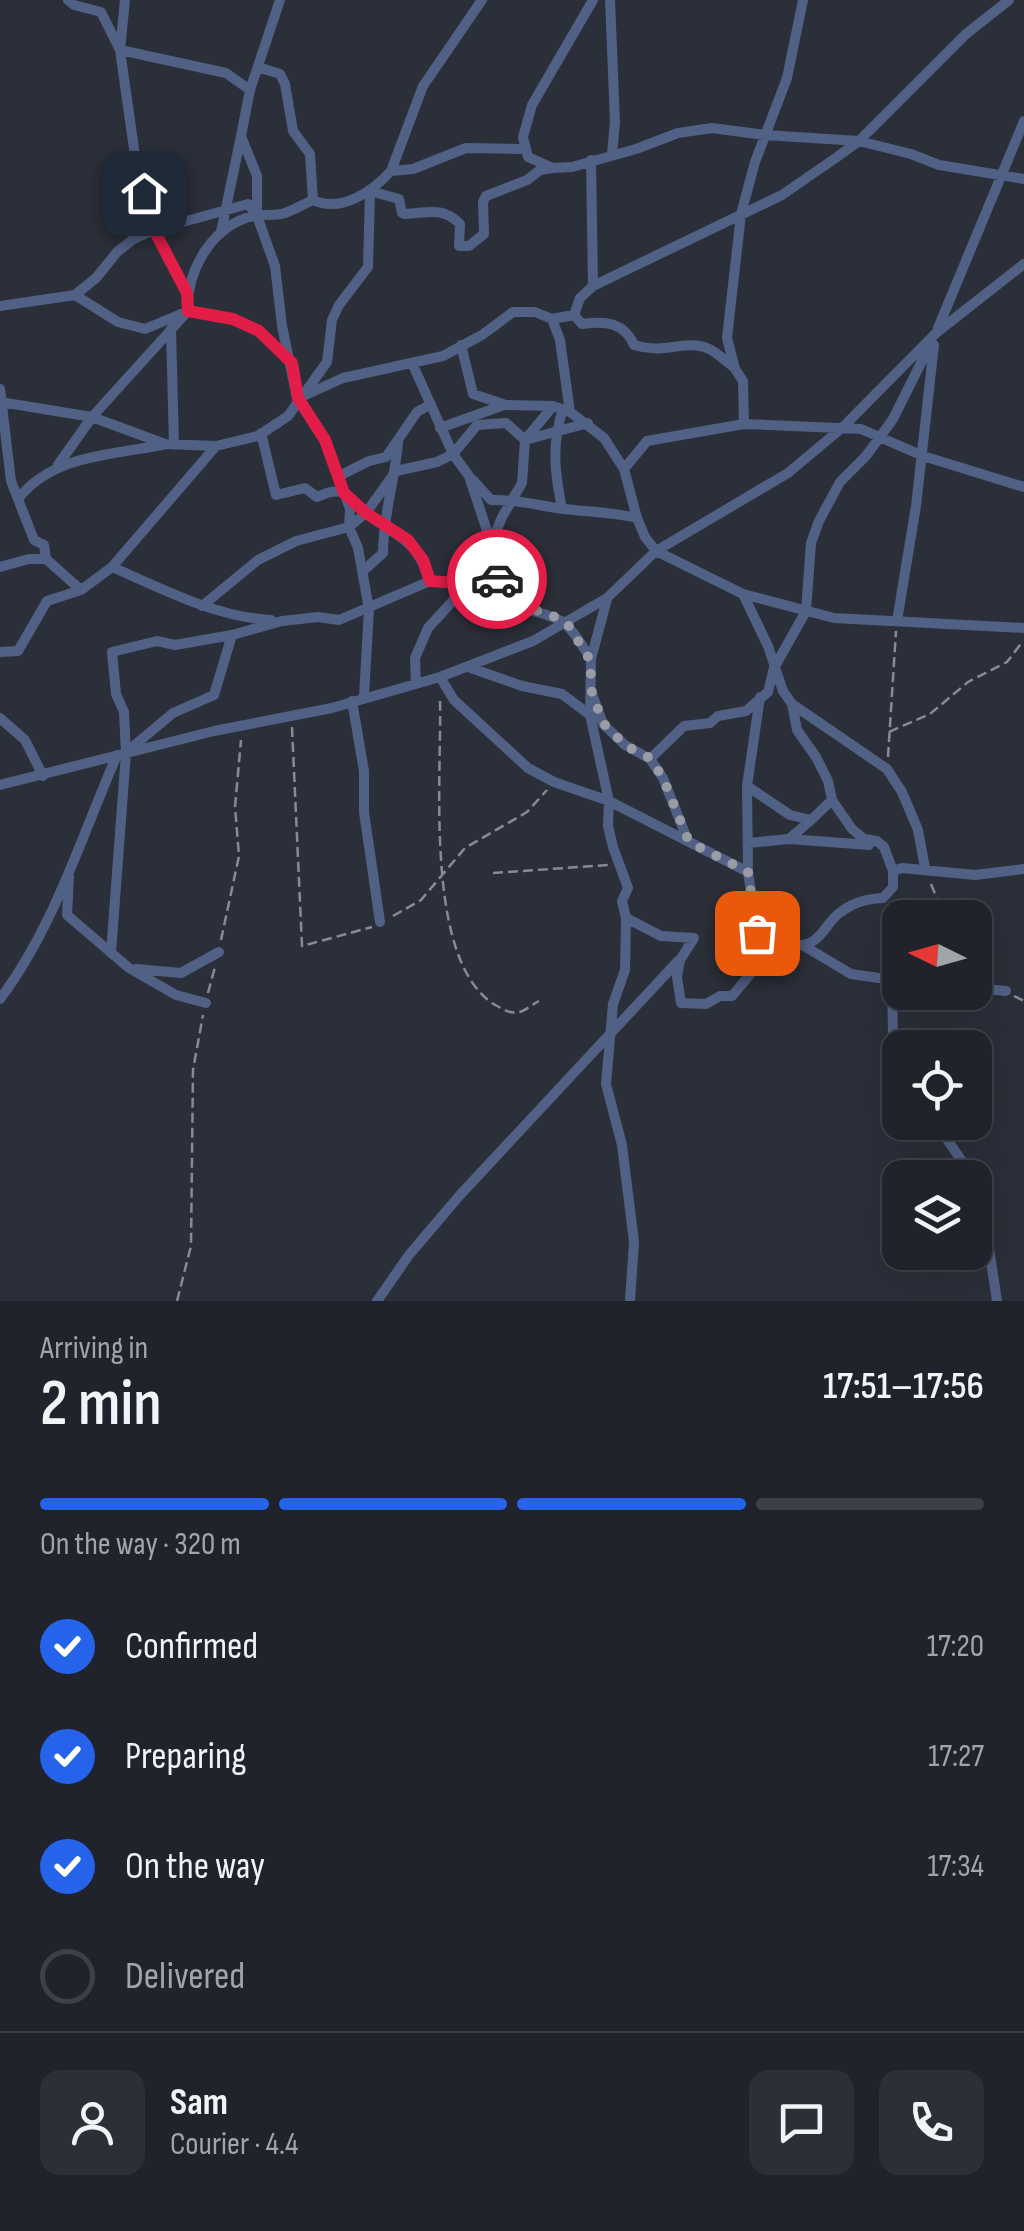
<!DOCTYPE html>
<meta charset="utf-8">
<style>
body{margin:0;font-family:"Sofia Sans Condensed",sans-serif;background:#2d2f37;color:#f1f3f6;height:100vh;display:flex;flex-direction:column;font-size:38px;white-space:nowrap}
*{box-sizing:border-box;margin:0}
p{font-size:32px;color:#a2a4a9}
.icon{flex:none;width:55px;height:55px;fill:none;stroke:currentColor;stroke-width:2;stroke-linecap:round;stroke-linejoin:round}
.map{position:relative;height:1301px;overflow:hidden}
.details{display:flex;flex-direction:column;background:#20232b;flex:1}
.details>*{flex:none}
.needle{width:65px;rotate:275deg}
.fabs{position:absolute;left:882px;top:900px;display:grid;gap:20px}
.fabs a{display:grid;place-items:center;width:110px;height:110px;border-radius:20px;background:#20232b;box-shadow:0 10px 40px #0002,0 0 0 2px #3d4047;font-size:50px}
.pin{position:absolute;display:grid;place-items:center;width:85px;height:85px;color:#fff;margin:-42px;border-radius:20px;box-shadow:0 5px 15px #0006}
.courier{position:absolute;display:grid;place-items:center;width:100px;height:100px;margin:-50px;border:8px solid #e11d48;border-radius:50%;background:#fff;color:#222;box-shadow:0 2px 12px #0007}
.headline em{font-style:normal;font-weight:600}
.headline div{display:flex;flex-direction:column-reverse}
.headline{display:flex;align-items:center;justify-content:space-between;height:170px;padding:0 40px}
h1{font-size:65px;font-weight:600;line-height:75px}
.bar{display:grid;grid-template-columns:repeat(4,1fr);gap:15px 10px;align-content:center;height:120px;padding:0 40px}
.bar i{height:12px;border-radius:8px;background:#3d4047}
.bar .current{background:#2563eb}
.bar p{grid-column:span 4}
.line{display:flex;align-items:center;gap:25px;padding:0 40px;border-top:2px solid #3d4047}
.line div{flex:1}
.round{display:grid;place-items:center;flex:none;width:105px;height:105px;border-radius:20px;background:#2d2f37}
ol{padding:0 40px;list-style:none}
li{display:flex;align-items:center;gap:30px;height:110px}
li p{margin-inline-start:auto}
li .icon{padding:10px;border-radius:50%;background:#2563eb;color:#fff;stroke-width:4}
li:last-child{color:#a2a4a9}
li i{width:55px;height:55px;border:5px solid #3d4047;border-radius:50%}
.map>svg:first-child{display:block}
.lines{fill:none;stroke-linecap:round;stroke-linejoin:round}
.path{stroke:#878b92;stroke-width:2.5;stroke-dasharray:10 5;stroke-linecap:butt}
.minor{stroke:#516085;stroke-width:10}
.done{stroke:#999ca4;stroke-width:10;stroke-dasharray:0 18}
.route{stroke:#e11d48;stroke-width:12}
</style>
<div class="map">
<svg width="1024" height="1301" viewBox="0 0 1024 1301">
<rect width="100%" height="100%" fill="#2b2f39"/>
<g class="lines">
<path class="path" d="M440 701C442 776 423 965 497 1006 504 1010 511 1014 519 1012 525 1011 533 1004 539 1001
M292 727 302 946 372 927
M889 732 930 714 968 682 1007 662 1023 641
M888 757 896 631
M493 873 608 865
M931 884 945 918
M393 916 421 900 465 848 527 812 547 790
M221 940 239 856 235 807 241 740
M975 955 994 977
M208 993 215 967
M1014 996 1024 1001
M177 1301 191 1246 193 1070 203 1015"/>
<path class="minor" d="M68 0 74 5 101 12 120 50 135 156 154 230 187 293
M125 0 120 50 226 73 250 90
M280 0 250 90 241 136 257 176V216L275 266 282 326 297 398 325 440 350 509 349 527 358 548 369 609 364 696
M593 0 532 105 523 137 528 157 553 168 572 167 636 149 678 133 712 128 765 135 859 141 911 154 939 165 1024 179
M610 0 615 122 612 154
M258 67 280 74 285 84 293 131 310 154 313 200
M591 160 593 286
M391 171 413 169 466 148 524 149
M370 191 399 199 402 213 405 214C428 213 442 206 460 224L459 246H469L484 234 483 202 486 196 527 180 540 170 553 168
M221 232 241 136
M75 295 96 278 117 252 132 240 154 230 248 204 257 215
M0 306 75 295 118 322 145 329 188 311 233 319 259 331 291 362
M574 315 582 324C605 321 624 322 634 345 663 354 679 342 700 346 713 348 724 360 735 368
M938 328 1024 121
M171 329 174 445
M461 345 473 394 503 404
M412 363 453 454 469 476 491 543 488 565 521 608C568 620 564 618 591 659
M0 389 11 481 34 540 44 545 46 559
M303 396 343 378 443 356 482 335 513 312H535L552 319
M0 402 92 417 165 444 216 446 258 436 288 416 327 362 332 320 339 305 368 267 370 191
M570 412 560 340 552 319 574 315 580 298 593 286 782 195 837 157 859 141 966 34 1009 0
M744 424 861 429 923 456 1024 487
M440 428 504 405 553 406 570 412 604 438 624 469 637 518 645 537 656 551 743 594 834 618 1024 628
M261 433 276 495 305 488 317 497C324 494 332 490 340 492 351 495 357 506 365 512 399 540 414 535 430 581
M58 465 92 417 188 311C186 273 209 231 246 218 258 213 272 217 285 213 294 210 304 204 313 200 341 213 372 192 391 171L423 86 482 0
M624 469 647 441 744 424 743 381 735 369 727 338 741 214 755 162 787 78 803 0
M339 476 369 461 386 457 417 412 431 404
M473 480 491 500C517 499 539 506 564 509 589 512 612 512 637 518
M18 499C52 455 111 455 162 445
M562 509C555 473 551 445 563 409
M492 542 502 517 522 483 525 440 553 406
M0 567 29 559H46L81 590
M112 567 216 446
M363 571 383 553C383 515 395 480 398 442
M743 594 768 646 783 691 792 704 887 769 902 792 918 830 925 868
M607 599 591 659 590 715 609 801 608 826 613 847 628 888 622 901 626 918 661 936 694 938 680 960 677 977 681 1003 706 1004 720 996H732L759 964 788 943
M202 606 258 560 296 541 349 527 366 513 396 471 437 462 453 454 477 425 506 423 525 440 588 423
M897 621 916 506 934 345
M0 652 18 651 47 601 81 590 112 567C163 589 215 617 271 620
M468 667 522 686 562 694 590 715
M440 677 454 700 528 768 554 782 609 801 748 872
M416 683 415 658 428 628 471 581
M592 694 603 724 625 745 650 759 663 778 688 841
M760 697 747 786 748 872 757 933 762 942C774 943 790 946 802 945 819 944 827 923 838 914 852 903 865 899 883 898L893 887V871L902 868 975 875 1024 869
M352 701 364 771V812L380 922
M792 704 797 730 816 757 828 781 832 800 852 829 864 839 877 841 884 847 893 871
M0 718 25 740 43 776
M130 749 173 713 214 695 232 635
M650 759 684 726 710 723 718 716 746 711 768 692 774 668 806 611 811 543 819 521 840 482 866 456 893 419 931 343
M0 785 214 731 332 708 440 677 533 641 607 598 656 551 788 473 843 427 936 333 1024 264
M747 786 790 815 811 820 832 800
M789 839 869 845
M748 843 789 839 811 820
M69 877 67 915 129 968 176 995 206 1003
M626 918 625 970 613 1004 606 1084 622 1145 634 1242 630 1301
M804 946 851 974 900 981
M111 953 126 753 124 712 116 694 112 652 157 641 175 645 232 635 282 621 318 617 339 620 430 581 458 584 471 580 488 565
M136 969 181 973 219 952
M892 980 893 1034 900 1058
M975 988 1006 991
M0 999C54 927 81 838 117 755
M935 1122 964 1164 970 1178
M975 1191 985 1222 997 1301
M377 1301 409 1255 460 1195 679 960"/>
</g>
<g class="lines">
<path class="done" d="M497 579 521 608 545 612 567 623 590 660 592 694 604 724 626 746 650 758 663 778 689 842 748 872 757 933"/>
<path class="route" d="M144 193 154 230 187 293 188 311 233 319 259 331 292 363 298 398 325 440 344 493 366 513 408 540 423 560 430 581C460 583 465 586 488 565L497 579"/>
</g>
</svg>
<div class="fabs">
<a><svg class="needle" viewBox="-14 -14 28 28"><path d="M0-13l5 13h-10z" fill="#e53935"/><path d="M0 13l5-13h-10z" fill="#a2a4a9"/></svg></a>
<a><svg class="icon" aria-label="locate" viewBox="0 0 24 24"><circle cx="12" cy="12" r="6"/><path d="M12 2v4M12 18v4M2 12h4M18 12h4"/></svg></a>
<a><svg class="icon" aria-label="layers" viewBox="0 0 24 24"><path d="M12 4l9 5-9 5-9-5zM3 14l9 5 9-5"/></svg></a>
</div>
<div class="pin" style="left:757px;top:933px;background:#ea580c"><svg class="icon" aria-label="bag" viewBox="0 0 24 24"><path d="M5 8h14l-1 12H6zM9 8a3 3 0 0 1 6 0"/></svg></div>
<div class="pin" style="left:144px;top:193px;background:#1f2937"><svg class="icon" aria-label="home" viewBox="0 0 24 24"><path d="M3 11l9-7 9 7M6 9v11h12V9"/></svg></div>
<div class="courier" style="left:497px;top:579px"><svg class="icon" aria-label="car" viewBox="0 0 24 24"><path d="M5 17H2v-5l4-1 3-4h7l3 4 3 1v5h-3M9 17h6M6 11h13"/><circle cx="7" cy="17" r="2"/><circle cx="17" cy="17" r="2"/></svg></div>
</div>
<section class="details">
<div class="headline"><div><h1>2 min</h1><p>Arriving in</p></div><em>17:51–17:56</em></div>
<div class="bar"><i class="current"></i><i class="current"></i><i class="current"></i><i></i><p>On the way · 320 m</p></div>
<ol>
<li><svg class="icon" aria-label="check" viewBox="0 0 24 24"><path d="M5 12l5 5 9-10"/></svg>Confirmed<p>17:20</p></li>
<li><svg class="icon" aria-label="check" viewBox="0 0 24 24"><path d="M5 12l5 5 9-10"/></svg>Preparing<p>17:27</p></li>
<li><svg class="icon" aria-label="check" viewBox="0 0 24 24"><path d="M5 12l5 5 9-10"/></svg>On the way<p>17:34</p></li>
<li><i></i>Delivered</li>
</ol>
<div class="line" style="height:180px"><a class="round"><svg class="icon" aria-label="person" viewBox="0 0 24 24"><circle cx="12" cy="8" r="4"/><path d="M4 21q1-7 8-7t8 7"/></svg></a><div><b>Sam</b><p>Courier · 4.4</p></div><a class="round"><svg class="icon" aria-label="chat" viewBox="0 0 24 24"><path d="M4 5h16v11H9l-5 4z"/></svg></a><a class="round"><svg class="icon" aria-label="phone" viewBox="0 0 24 24"><path d="M5 4h4l2 5-3 2q2 4 5 5l2-3 5 2v4C11 20 4 13 5 4z"/></svg></a></div>
</section>
